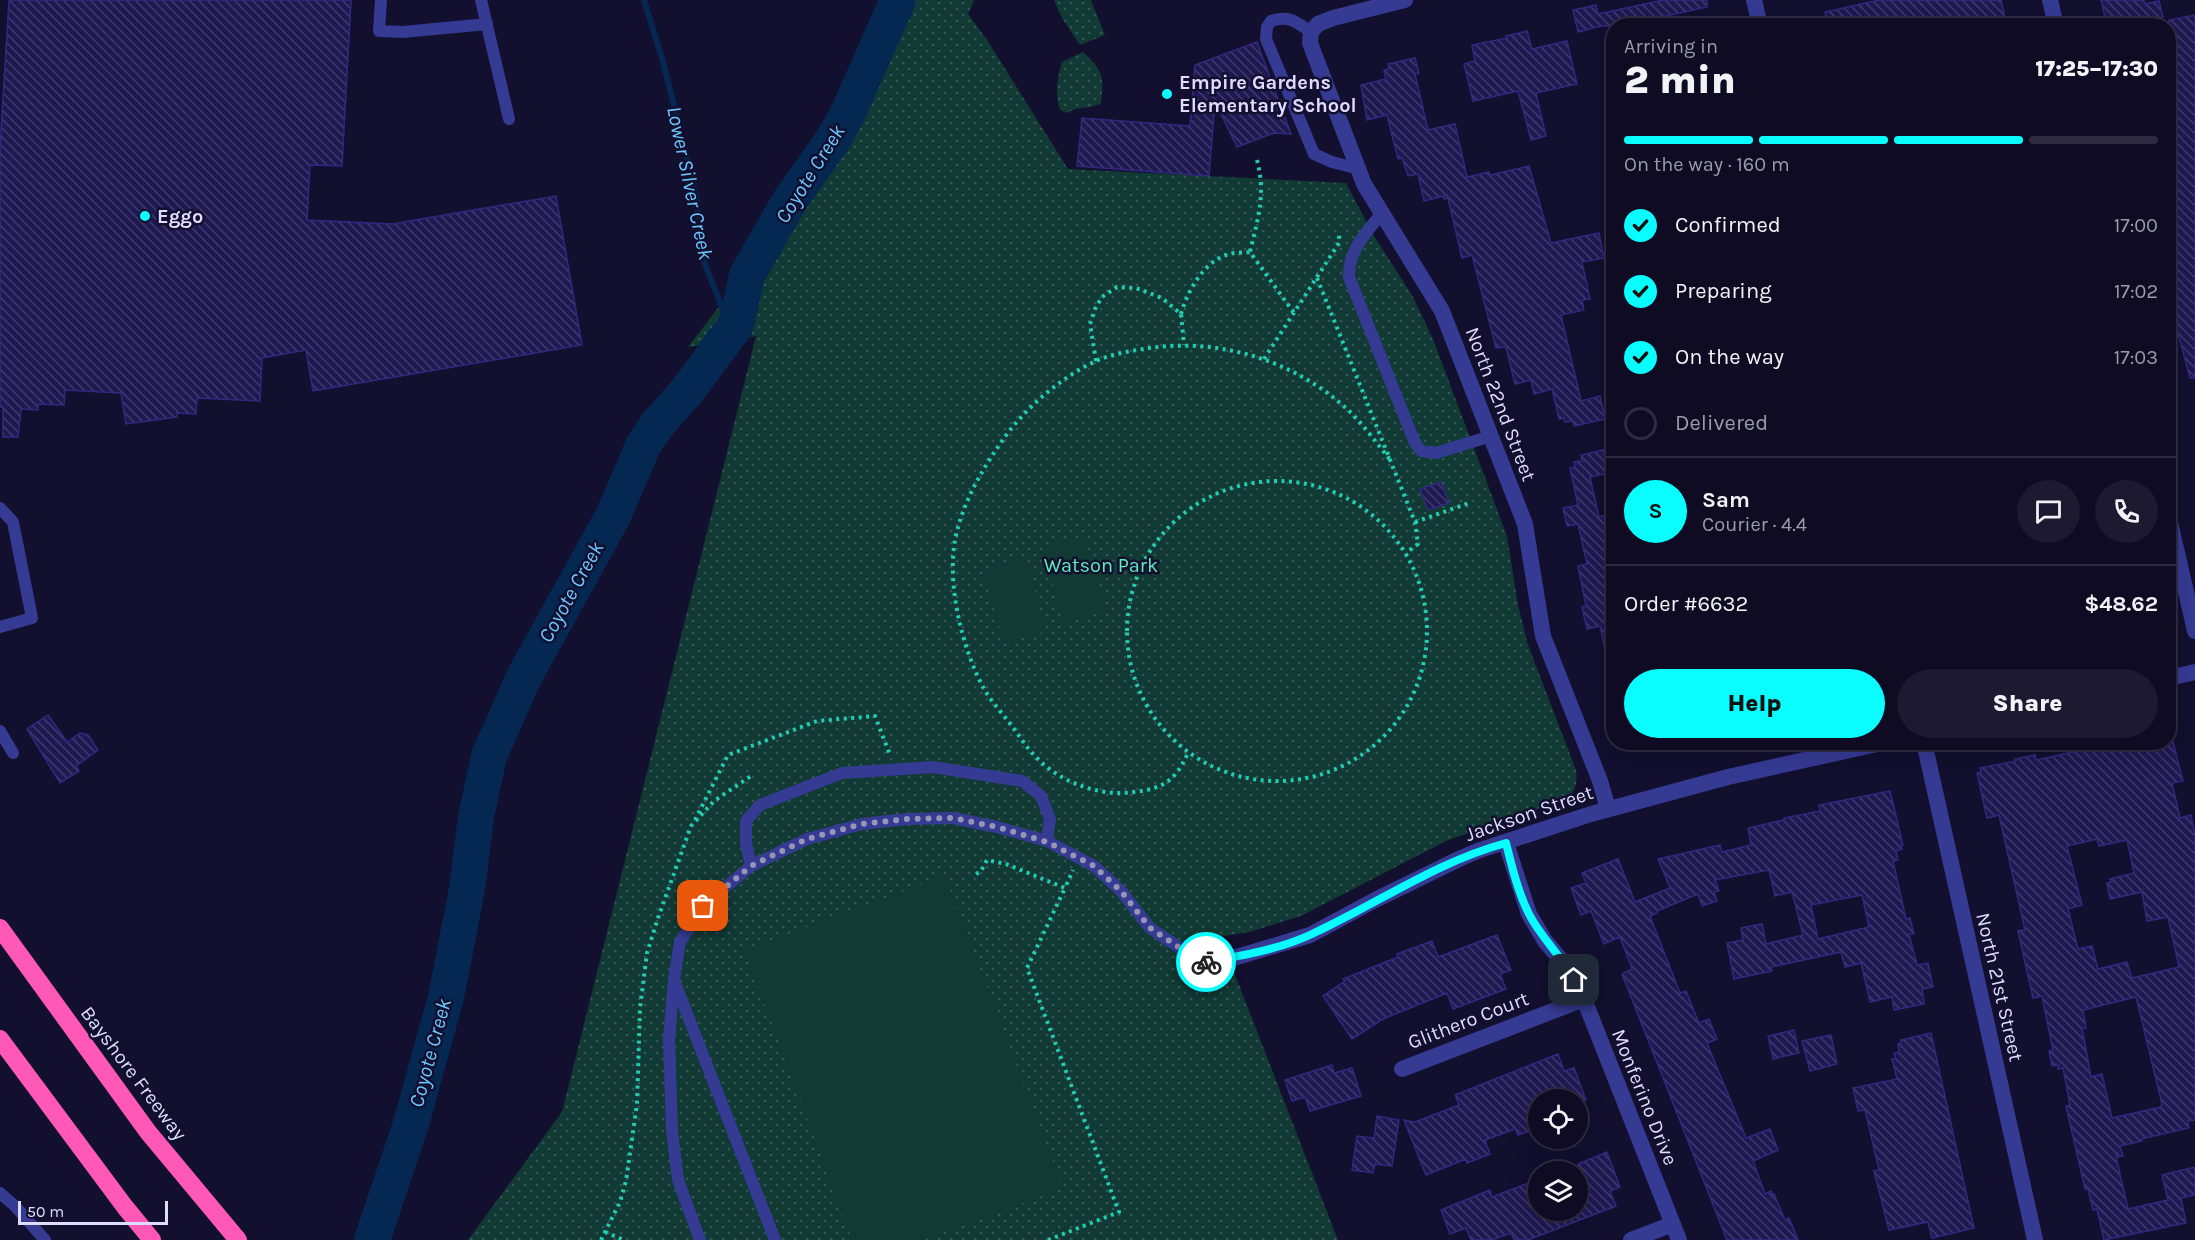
<!DOCTYPE html>
<meta charset="utf-8">
<style>
body{margin:0;font-family:Karla,sans-serif;background:#1c1930;color:#f1f3f6;height:100vh;display:flex;flex-direction:column;font-size:22px;white-space:nowrap}
*{box-sizing:border-box;margin:0}
p{font-size:20px;color:#9b9ba6}
.icon{flex:none;width:33px;height:33px;fill:none;stroke:currentColor;stroke-width:2;stroke-linecap:round;stroke-linejoin:round}
.map{position:relative;flex:1;overflow:hidden}
.side{position:absolute;left:1606px;top:18px;width:570px;height:732px;display:flex;flex-direction:column;background:#0e0b23;border-radius:24px;box-shadow:0 6px 24px #0002,0 0 0 2px #2e2b41}
.side>*{flex:none}
.controls{position:absolute;left:1528px;top:1089px;display:grid;gap:12px}
.controls a{display:grid;place-items:center;width:60px;height:60px;border-radius:50%;background:#0e0b23;box-shadow:0 6px 24px #0002,0 0 0 2px #2e2b41;font-size:30px}
.scale{position:absolute;left:18px;bottom:15px;width:150px;box-sizing:border-box;padding-left:6px;border:3px solid #deddff;border-top:0;font-size:16px;line-height:21px;white-space:nowrap;color:#deddff;-webkit-text-stroke:4px #120f2f;paint-order:stroke}
.pin{position:absolute;display:grid;place-items:center;width:51px;height:51px;color:#fff;margin:-26px;border-radius:12px;box-shadow:0 3px 9px #0006}
.courier{position:absolute;display:grid;place-items:center;width:60px;height:60px;margin:-30px;border:4px solid #09fdff;border-radius:50%;background:#fff;color:#222;box-shadow:0 2px 8px #0007}
.head em{font-style:normal;font-weight:800}
.head div{display:flex;flex-direction:column-reverse}
.head{display:flex;align-items:center;justify-content:space-between;height:102px;padding:0 18px}
h1{font-size:39px;font-weight:800;line-height:45px}
.bar{display:grid;grid-template-columns:repeat(4,1fr);gap:9px 6px;align-content:center;height:72px;padding:0 18px}
.bar i{height:8px;border-radius:4px;background:#2e2b41}
.bar .selected{background:#09fdff}
.bar p{grid-column:span 4}
.line{display:flex;align-items:center;gap:15px;padding:0 18px;border-top:2px solid #2e2b41}
.line div{flex:1}
.round{display:grid;place-items:center;flex:none;width:63px;height:63px;border-radius:32px;background:#1c1930}
ol{padding:0 18px;list-style:none}
li{display:flex;align-items:center;gap:18px;height:66px}
li p{margin-inline-start:auto}
li .icon{padding:6px;border-radius:50%;background:#09fdff;color:#111;stroke-width:4}
li:last-child{color:#9b9ba6}
li i{width:33px;height:33px;border:3px solid #2e2b41;border-radius:50%}
.cta{display:flex;gap:12px;margin-top:auto;padding:12px 18px}
.cta a{flex:1;height:69px;border-radius:36px;background:#09fdff;color:#111;font-size:24px;font-weight:800;line-height:69px;text-align:center}
.cta a+a{background:#1c1930;color:#f1f3f6}
.map>svg:first-child{display:block}
.park{fill:url(#park-dots)}
.garden{fill:#113a35}
.lines{fill:none;stroke-linecap:round;stroke-linejoin:round}
.stream{stroke:#052852;stroke-width:6}
.river{stroke:#052852;stroke-width:36}
.building{fill:url(#building-back-hatch);stroke:#322881;stroke-width:1.5;fill-rule:evenodd}
.path{stroke:#23cdb3;stroke-width:4;stroke-dasharray:3 4.5;stroke-linecap:butt}
.service{stroke:#353a93;stroke-width:12}
.minor{stroke:#353a93;stroke-width:16}
.tertiary{stroke:#353a93;stroke-width:16}
.motorway{stroke:#ff58b7;stroke-width:18}
.done{stroke:#9795b6;stroke-width:6;stroke-dasharray:0 10.8}
.route{stroke:#09fdff;stroke-width:8}
.poi-dot{fill:#09fdff;stroke:#120f2f;stroke-width:2}
.labels{text-anchor:middle;stroke-width:5;stroke-linejoin:round;paint-order:stroke}
.poi-label{font-size:20px;font-weight:bold;fill:#deddff;stroke:#120f2f;text-anchor:start}
.street-label{font-size:20px;fill:#deddff;stroke:#120f2f}
.park-label{font-size:20px;fill:#5bedbb;stroke:#120f2f}
.water-label{font-size:21px;font-style:italic;fill:#6bc8ff;stroke:#120f2f}
</style>
<div class="map">
<svg width="2195" height="1240" viewBox="0 0 2195 1240">
<defs>
<pattern id="park-dots" width="8" height="8" patternUnits="userSpaceOnUse" patternTransform="scale(1.5)"><rect width="8" height="8" fill="#113a35"/><path d="M2 2h.1M6 6h.1" fill="none" stroke="#335653" stroke-width="1.8" stroke-linecap="round"/></pattern>
<pattern id="building-back-hatch" width="6" height="6" patternUnits="userSpaceOnUse" patternTransform="scale(1.5)"><rect width="6" height="6" fill="#1f1952"/><path d="M-1 5l2 2M0 0l6 6M5-1l2 2" fill="none" stroke="#3f3a6c"/></pattern>
</defs>
<rect width="100%" height="100%" fill="#120f2f"/>
<path class="park" d="M894 0H974L968 14 987 40 1068 169 1346 183 1374 236 1412 295 1433 339 1507 536 1518 605 1528 645 1576 770C1578 783 1575 794 1564 800L1446 841 1301 916 1249 932 1219 937 1210 943 1194 959 1186 980 1215 991 1223 977 1234 972 1338 1240H468L562 1112 756 336 688 347 751 265 882 31Z
M1054 0H1091L1105 35 1080 45 1062 18Z
M1083 52C1103 71 1104 75 1101 103 1089 110 1081 105 1067 113L1060 110C1055 94 1057 78 1062 62Z"/>
<path class="garden" d="M1084 536 1106 611 1064 623 1042 547Z
M1025 558 1047 631 1004 643 982 570Z
M945 876 1063 1188 923 1240H852L745 950Z"/>
<g class="lines">
<path class="stream" d="M644 0 662 58 691 174 697 200 701 254 726 318 736 325"/>
<path class="river" d="M372 1240 411 1124 446 997 467 889 476 817 489 756 524 677 613 516 643 446 656 426 687 391 736 325 747 275 789 202 834 138 848 113 898 0"/>
</g>
<path class="building" d="M9 0H351L342 166 310 165 307 220 392 224 556 196 582 345 313 391 306 350 262 358 260 401 197 398 196 414 177 413V417L126 424 121 393 65 390 64 405 38 404V410L21 409 18 437H3V407H0V149Z
M1663 0H1707V7L1622 26H1601L1578 32 1573 10 1596 5 1598 14Z
M1879 0H2001L2007 26H1828L1825 12Z
M2101 0H2144L2145 4 2159 1 2163 17 2126 26H2107Z
M2195 15V378H2190L2169 300V20Z
M1527 31 1532 49 1567 41 1577 84 1536 93 1546 136 1531 140 1518 91 1473 101 1464 64 1475 61 1472 45 1507 38 1506 36Z
M1257 42 1291 134 1274 133 1237 147 1215 102 1209 176 1077 166 1082 118 1190 126 1195 65Z
M1415 58 1419 73 1415 74 1428 130 1455 124 1467 177 1489 172 1490 175 1529 166 1551 243 1599 233 1604 258 1582 262 1590 299 1582 300 1584 310 1561 315 1581 401 1600 396 1605 419 1574 426 1573 421 1565 422 1564 418 1559 419 1552 389 1534 394 1531 380 1515 384 1506 347 1496 348 1472 255 1462 258 1448 198 1444 199V196L1424 201 1418 174 1408 176 1402 158 1398 159 1387 115 1367 120 1361 85 1386 79 1384 70 1389 69 1388 64Z
M1611 448 1614 472 1590 477 1599 517 1614 513V658L1607 659 1600 626 1587 629 1582 607 1586 606 1578 566 1587 564 1578 524 1567 526 1563 508 1578 505 1570 468 1575 467 1574 462 1582 461 1581 455Z
M1441 482 1449 503 1428 510 1420 489Z
M48 715 67 742 80 733 88 735 98 750 76 766 79 771 60 783 27 729Z
M2119 742H2173L2183 781 2172 783 2180 818 2191 815 2195 835V1120L2188 1121 2189 1128 2141 1139 2142 1141 2120 1146 2123 1156 2116 1157 2128 1209 2168 1200 2162 1175 2195 1167V1195L2181 1198 2186 1223 2104 1240 2097 1209 2093 1210 2088 1189H2085L2066 1106 2070 1105 2063 1068 2058 1069V1065L2052 1066 2049 1051 2053 1050 2042 996 2033 998 2018 931 2025 930 1999 815 1987 818 1977 773 1981 772 1980 768 2016 761 2015 759 2035 755 2036 760ZM2097 839 2099 846 2127 840 2134 873 2110 879 2111 882 2107 883 2110 899 2142 892 2147 921 2168 917 2179 967 2132 978 2127 962 2098 969 2092 946 2078 949 2068 909 2082 905 2067 846ZM2136 997 2162 1104 2161 1107 2112 1118 2102 1074 2091 1077 2082 1029 2086 1028 2083 1010Z
M1890 791 1903 845 1901 846 1902 849 1896 851 1898 860 1893 861 1906 919 1910 918 1914 934H1909L1917 965 1928 963 1933 987 1922 989 1924 1004 1894 1010 1892 997 1870 1002 1861 963 1845 967 1841 952 1771 967 1772 971 1734 979 1727 943 1743 940 1741 928 1762 924 1766 944 1803 935 1792 892 1775 896 1769 870 1715 880 1719 891 1714 892 1717 901 1702 906 1698 894 1657 911V913L1650 916 1680 993 1686 991 1699 1023 1709 1019 1717 1039 1707 1043 1746 1138 1770 1129 1778 1150 1753 1161 1765 1194 1771 1191 1773 1195 1774 1194 1785 1220 1789 1218 1798 1240H1727L1622 974 1632 969 1620 937 1604 944 1591 911 1581 915 1571 888 1586 883 1582 873 1618 859 1635 902 1670 888 1658 859 1720 845 1722 852 1751 845 1748 828 1784 820V818L1820 811 1819 805ZM1862 895 1869 927 1818 939 1811 905Z
M1497 935 1511 970 1500 974 1506 989 1453 1009 1447 993 1383 1019 1352 1039 1323 996 1345 981 1343 979 1398 957 1397 954 1432 941 1438 957Z
M1794 1030 1799 1053 1773 1059 1768 1036Z
M1931 1033 1974 1228 1932 1238 1928 1222 1889 1230 1874 1171 1879 1170 1865 1110 1858 1111 1853 1088 1897 1079 1892 1059H1896L1894 1053 1899 1052 1898 1044 1901 1043V1040Z
M1831 1035 1837 1064 1810 1071 1802 1041Z
M1558 1054 1564 1071 1574 1068 1586 1100H1539V1112L1530 1116 1535 1129 1518 1135 1515 1129 1485 1140 1490 1154 1467 1163 1466 1159 1426 1175 1404 1120 1415 1122 1459 1105 1455 1095Z
M1332 1065 1334 1073 1352 1068 1361 1096 1310 1111 1305 1097 1292 1101 1285 1080Z
M1377 1116 1399 1120 1392 1166 1375 1164 1373 1173 1352 1170 1357 1136 1374 1138Z
M1607 1152 1620 1187 1610 1191 1616 1206 1528 1240H1514L1511 1233 1492 1240H1471L1466 1228 1450 1234 1441 1210 1490 1190 1492 1197 1539 1179V1210H1578V1164Z"/>
<g class="lines">
<path class="path" d="M1257 160C1266 195 1258 218 1250 252L1294 313
M1317 278 1415 522 1418 544 1406 553
M1181 314C1187 292 1203 263 1226 255 1233 252 1242 253 1250 252
M1264 359 1339 243V232
M1096 361 1090 324 1095 309 1102 297 1117 287 1136 288 1162 298 1181 314 1184 345
M1127 631a150 150 0 1 1 300 0a150 150 0 1 1-300 0Z
M1415 522 1469 503
M1187 755C1175 781 1162 789 1134 792 1099 797 1059 782 1035 756 1026 747 1019 735 1011 725 1002 713 991 701 984 689 962 648 947 586 955 540 962 504 981 471 1002 441 1023 410 1061 377 1096 361 1111 354 1131 351 1149 348 1220 338 1293 360 1347 409 1364 425 1377 444 1392 462
M695 820 728 755 817 721 875 716 890 755
M976 874 981 871 987 860 1006 864 1065 888 1073 870
M605 1232 624 1240
M601 1240 620 1202 626 1181 637 1104 640 1008 647 953 658 918 691 826 714 801 751 776
M1048 1240 1119 1212 1027 968 1065 888"/>
<path class="service" d="M381 0 379 31 403 32 487 24
M481 0 509 119
M1311 32C1296 22 1289 15 1271 21L1267 27 1266 39 1314 154 1332 162 1359 169
M1381 214C1366 233 1348 251 1349 277L1415 443 1421 451 1436 453 1491 436
M0 508 13 522 32 618 0 627
M0 731 13 753
M751 866 746 843V821L760 805 842 773 933 767 1022 781 1041 796 1050 819 1047 841
M675 983 775 1240
M0 1193 15 1206 45 1240
M700 1240 678 1180 672 1131 669 1039 674 979 680 942 703 906 751 866 807 839 862 824 907 819 953 818 997 827 1047 841 1094 866 1121 891 1150 928 1201 962 1202 987"/>
<path class="minor" d="M1754 0 1760 26
M2050 0 2056 26
M1311 32 1310 43 1364 184 1442 311 1525 524 1543 636 1600 781 1608 809
M2169 518 2195 631
M1924 742 2035 1240
M1506 843 1529 914 1545 941 1567 967 1584 999 1679 1240
M1402 1069 1584 999
M1631 1240 1673 1224"/>
<path class="tertiary" d="M1311 32 1318 24 1333 18 1405 0
M2169 678 2195 672
M1201 962 1237 957 1310 935 1375 900 1461 858 1480 850 1591 814 1728 777 1886 742"/>
<path class="motorway" d="M0 928 148 1132 238 1240
M0 1039 125 1207 152 1240"/>
</g>
<g class="lines">
<path class="done" d="M703 906 751 866 807 839 862 824 907 819 953 818 997 827 1047 842 1094 866 1121 891 1150 928 1201 962H1206"/>
<path class="route" d="M1206 962C1240 956 1281 949 1312 934 1377 904 1436 862 1506 843 1512 867 1518 892 1529 914 1541 938 1562 956 1574 980"/>
</g>
<g class="poi-dot">
<circle cx="1167" cy="94" r="6"/>
<circle cx="145" cy="216" r="6"/>
</g>
<g class="labels">
<g class="poi-label">
<text x="1179" y="89">Empire Gardens<tspan x="1179" dy="23">Elementary School</tspan></text>
<text x="157" y="223">Eggo</text>
</g>
<g class="street-label">
<text transform="translate(1501 404) rotate(69)" y="7">North 22nd Street</text>
<text transform="translate(1529 813) rotate(-19)" y="7">Jackson Street</text>
<text transform="translate(2000 987) rotate(77)" y="7">North 21st Street</text>
<text transform="translate(1468 1020) rotate(-21)" y="7">Glithero Court</text>
<text transform="translate(134 1073) rotate(53)" y="7">Bayshore Freeway</text>
<text transform="translate(1645 1097) rotate(68)" y="7">Monferino Drive</text>
</g>
<g class="park-label">
<text x="1101" y="572">Watson Park</text>
</g>
<g class="water-label">
<text transform="translate(810 174) rotate(-58)" y="7">Coyote Creek</text>
<text transform="translate(690 183) rotate(78)" y="7">Lower Silver Creek</text>
<text transform="translate(571 592) rotate(-61)" y="7">Coyote Creek</text>
<text transform="translate(430 1053) rotate(-75)" y="7">Coyote Creek</text>
</g>
</g>
</svg>
<div class="controls">
<a><svg class="icon" aria-label="locate" viewBox="0 0 24 24"><circle cx="12" cy="12" r="6"/><path d="M12 2v4M12 18v4M2 12h4M18 12h4"/></svg></a>
<a><svg class="icon" aria-label="layers" viewBox="0 0 24 24"><path d="M12 4l9 5-9 5-9-5zM3 14l9 5 9-5"/></svg></a>
</div>
<div class="scale">50 m</div>
<div class="pin" style="left:703px;top:906px;background:#ea580c"><svg class="icon" aria-label="bag" viewBox="0 0 24 24"><path d="M5 8h14l-1 12H6zM9 8a3 3 0 0 1 6 0"/></svg></div>
<div class="pin" style="left:1574px;top:980px;background:#1f2937"><svg class="icon" aria-label="home" viewBox="0 0 24 24"><path d="M3 11l9-7 9 7M6 9v11h12V9"/></svg></div>
<div class="courier" style="left:1206px;top:962px"><svg class="icon" aria-label="bike" viewBox="0 0 24 24"><circle cx="6" cy="16" r="4"/><circle cx="18" cy="16" r="4"/><path d="M6 16l4-8h5l3 8M10 8l3 8H6M13 5h3"/></svg></div>
<section class="side">
<div class="head"><div><h1>2 min</h1><p>Arriving in</p></div><em>17:25–17:30</em></div>
<div class="bar"><i class="selected"></i><i class="selected"></i><i class="selected"></i><i></i><p>On the way · 160 m</p></div>
<ol>
<li><svg class="icon" aria-label="check" viewBox="0 0 24 24"><path d="M5 12l5 5 9-10"/></svg>Confirmed<p>17:00</p></li>
<li><svg class="icon" aria-label="check" viewBox="0 0 24 24"><path d="M5 12l5 5 9-10"/></svg>Preparing<p>17:02</p></li>
<li><svg class="icon" aria-label="check" viewBox="0 0 24 24"><path d="M5 12l5 5 9-10"/></svg>On the way<p>17:03</p></li>
<li><i></i>Delivered</li>
</ol>
<div class="line" style="height:108px"><b class="round" style="background:#09fdff;color:#111">S</b><div><b>Sam</b><p>Courier · 4.4</p></div><a class="round"><svg class="icon" aria-label="chat" viewBox="0 0 24 24"><path d="M4 5h16v11H9l-5 4z"/></svg></a><a class="round"><svg class="icon" aria-label="phone" viewBox="0 0 24 24"><path d="M5 4h4l2 5-3 2q2 4 5 5l2-3 5 2v4C11 20 4 13 5 4z"/></svg></a></div>
<div class="line" style="height:78px"><div>Order #6632</div><b>$48.62</b></div>
<div class="cta"><a>Help</a><a>Share</a></div>
</section>
</div>
